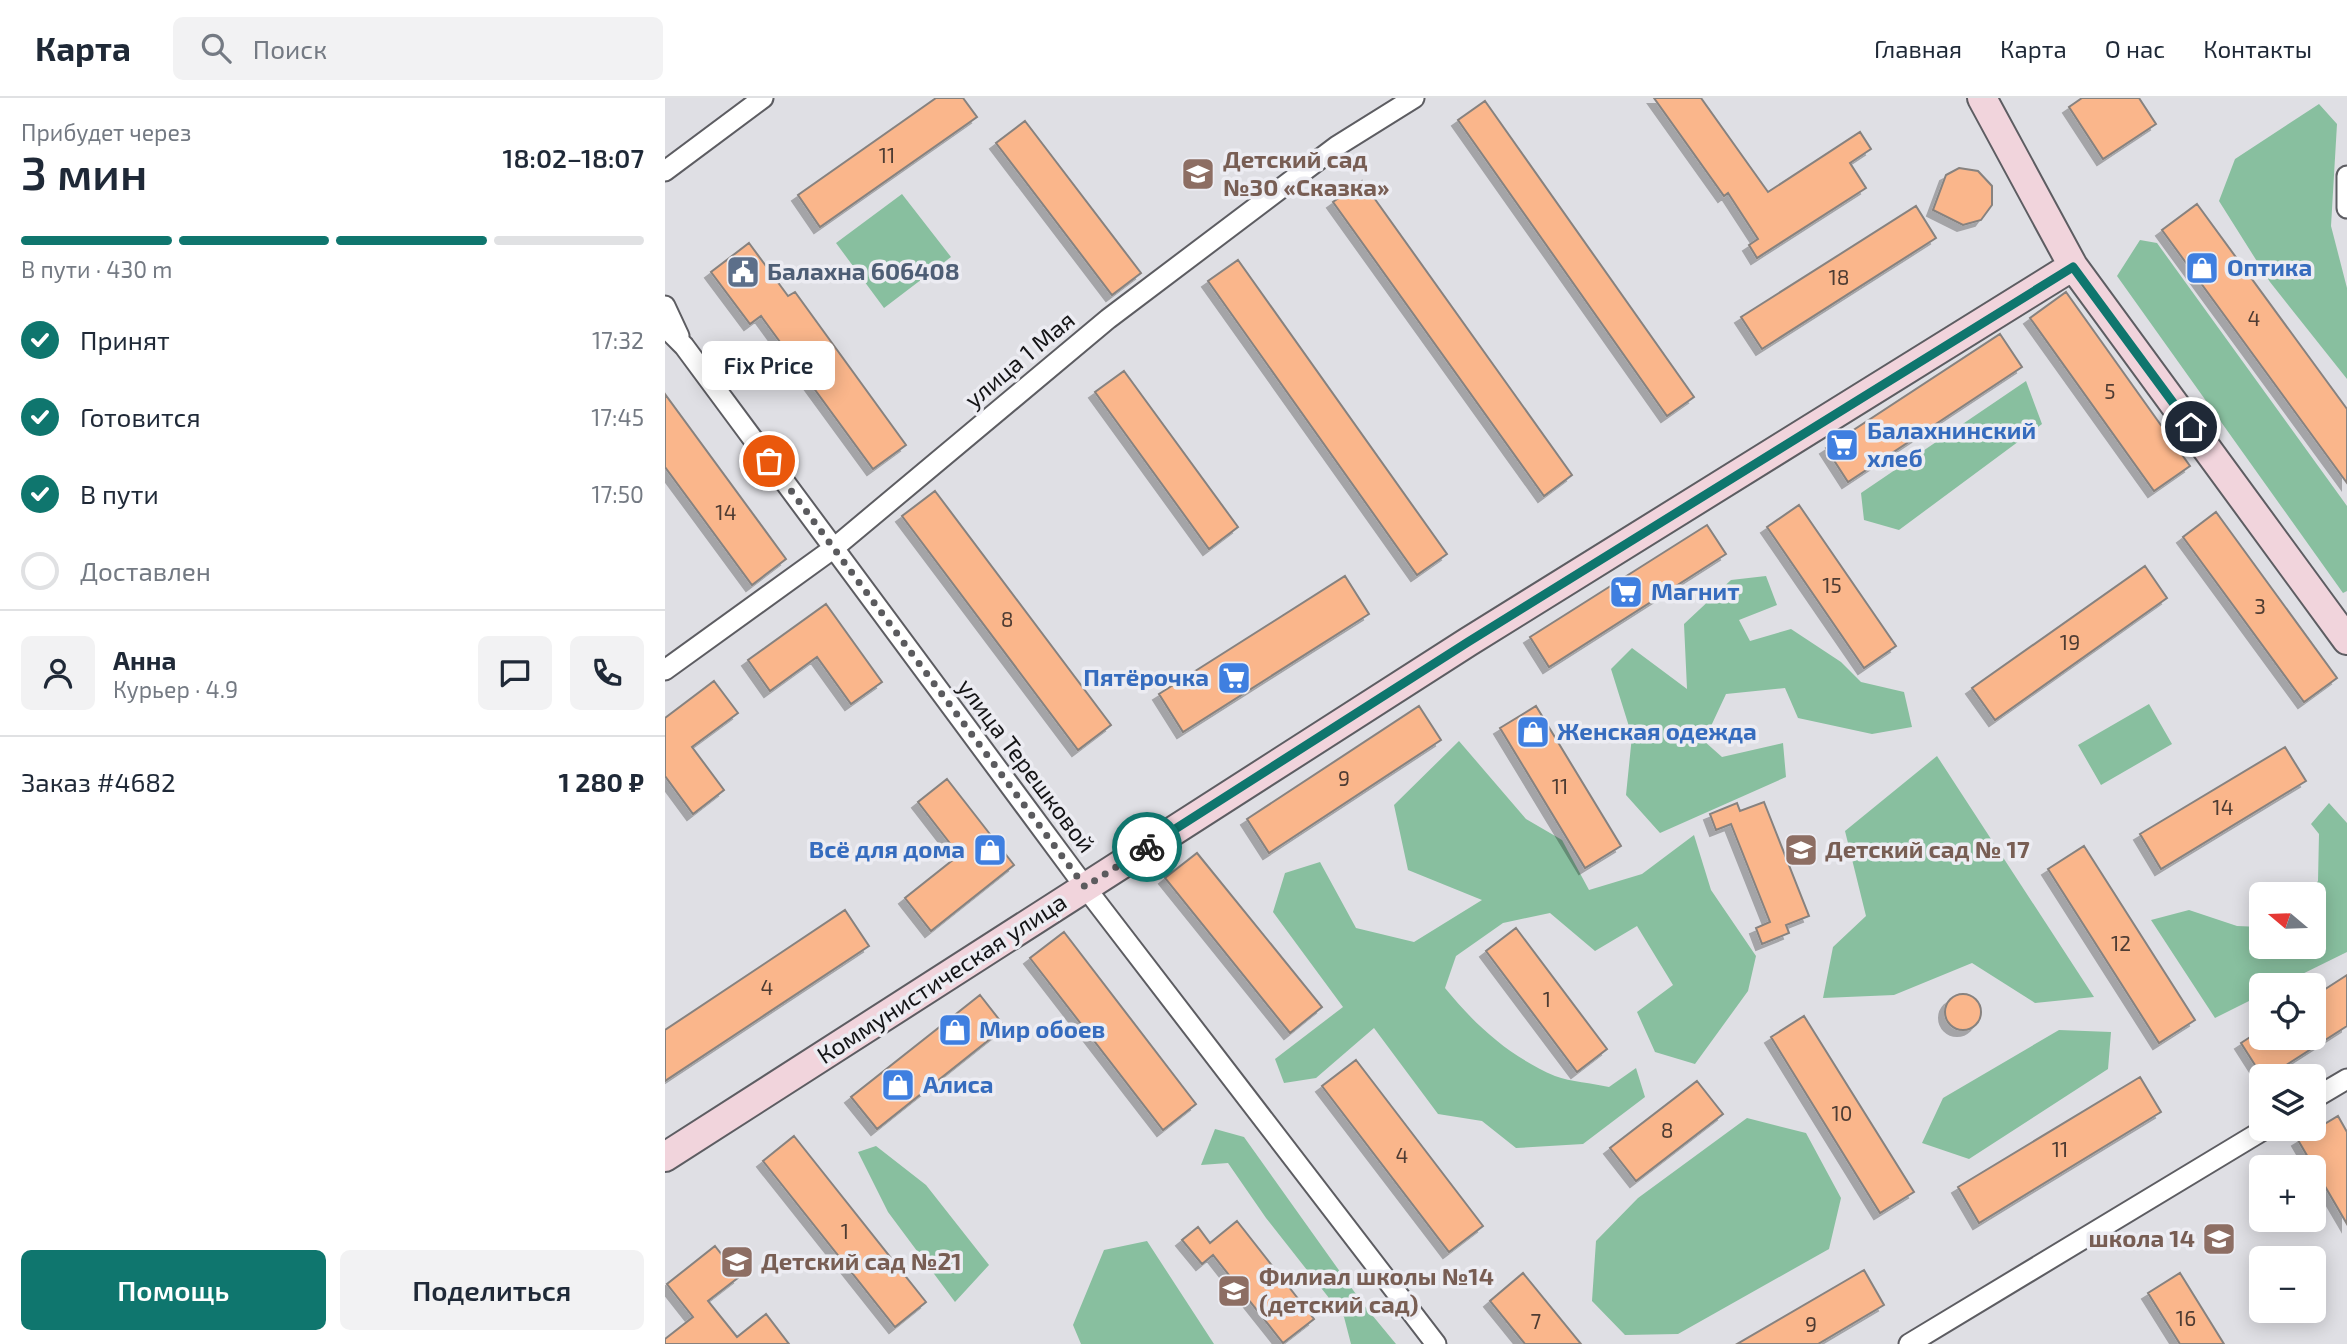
<!DOCTYPE html>
<html lang="ru">
<meta charset="utf-8">
<style>
body{margin:0;font-family:"Exo 2",sans-serif;background:#f2f2f3;color:#1f2937;height:100vh;display:flex;flex-direction:column;font-size:26px;white-space:nowrap}
*{box-sizing:border-box;margin:0}
p{font-size:23px;color:#747a83}
.icon{flex:none;width:38px;height:38px;fill:none;stroke:currentColor;stroke-width:2;stroke-linecap:round;stroke-linejoin:round}
.map{position:relative;flex:1;overflow:hidden}
.panel{display:flex;flex-direction:column;background:#fff;width:665px}
.panel>*{flex:none}
.needle{width:46px;rotate:289deg}
.tools{position:absolute;left:1584px;top:784px;display:grid;gap:14px}
.tools a{display:grid;place-items:center;width:77px;height:77px;border-radius:10px;background:#fff;box-shadow:0 4px 18px #0003;font-size:35px}
.pin{position:absolute;display:grid;place-items:center;width:60px;height:60px;color:#fff;margin:-30px;border:4px solid #fff;border-radius:50%;box-shadow:0 2px 7px #0007}
.courier{position:absolute;display:grid;place-items:center;width:70px;height:70px;margin:-35px;border:5px solid #0f766e;border-radius:50%;background:#fff;color:#222;box-shadow:0 2px 9px #0007}
.bubble{position:absolute;height:49px;border-radius:10px;background:#fff;box-shadow:0 4px 18px #0003;font-size:23px;font-weight:600;line-height:49px;text-align:center}
.headline em{font-style:normal;font-weight:600}
.headline div{display:flex;flex-direction:column-reverse}
.headline{display:flex;align-items:center;justify-content:space-between;height:119px;padding:0 21px}
h1{font-size:46px;font-weight:600;line-height:52px}
.bar{display:grid;grid-template-columns:repeat(4,1fr);gap:10px 7px;align-content:center;height:84px;padding:0 21px}
.bar i{height:9px;border-radius:5px;background:#e0e1e3}
.bar .active{background:#0f766e}
.bar p{grid-column:span 4}
.line{display:flex;align-items:center;gap:18px;padding:0 21px;border-top:2px solid #e0e1e3}
.line div{flex:1}
.round{display:grid;place-items:center;flex:none;width:74px;height:74px;border-radius:10px;background:#f2f2f3}
ol{padding:0 21px;list-style:none}
li{display:flex;align-items:center;gap:21px;height:77px}
li p{margin-inline-start:auto}
li .icon{padding:7px;border-radius:50%;background:#0f766e;color:#fff;stroke-width:4}
li:last-child{color:#747a83}
li i{width:38px;height:38px;border:4px solid #e0e1e3;border-radius:50%}
.button{display:flex;gap:14px;margin-top:auto;padding:14px 21px}
.button a{flex:1;height:80px;border-radius:10px;background:#0f766e;color:#fff;font-size:28px;font-weight:600;line-height:80px;text-align:center}
.button a+a{background:#f2f2f3;color:#1f2937}
header{display:flex;align-items:center;gap:42px;box-sizing:border-box;height:98px;padding:0 35px;background:#fff;border-bottom:2px solid #e0e1e3}
header strong{font-size:33px}
nav{display:flex;gap:38px;margin-inline-start:auto;font-size:24px}
.search{width:490px;height:63px;background:#f2f2f3;display:flex;align-items:center;gap:18px;box-sizing:border-box;padding:0 24px;border-radius:10px;color:#747a83;font-size:26px}
main{display:flex;flex:1;min-height:0}
.map>svg:first-child{display:block}
.green{fill:#88bf9f}
.building{fill:#fab68b;stroke:#87827f;stroke-width:2;filter:url(#shadow)}
.lines{fill:none;stroke-linecap:round;stroke-linejoin:round}
.street-casing{stroke:#5d5d62;stroke-width:23}
.secondary-casing{stroke:#5d5d62;stroke-width:32}
.street{stroke:#fff;stroke-width:19}
.secondary{stroke:#f1d4dc;stroke-width:28}
.done{stroke:#5b5b5e;stroke-width:7;stroke-dasharray:0 12.6}
.route{stroke:#0f766e;stroke-width:9}
.labels{text-anchor:middle;stroke-width:7;stroke-linejoin:round;paint-order:stroke}
.number-label{font-size:21px;fill:#4e3c33}
.education-label{font-size:24px;font-weight:bold;fill:#785e54;stroke:#ececf2;text-anchor:start}
.shop-label{font-size:24px;font-weight:bold;fill:#366cbe;stroke:#ececf2;text-anchor:start}
.service-label{font-size:24px;font-weight:bold;fill:#4e5e75;stroke:#ececf2;text-anchor:start}
.street-label{font-size:24px;fill:#141416;stroke:#ececf2}
</style>
<header>
<strong>Карта</strong>
<div class="search"><svg class="icon" aria-label="search" viewBox="0 0 24 24"><circle cx="10" cy="10" r="6"/><path d="M15 15l6 6"/></svg>Поиск</div>
<nav><a>Главная</a><a>Карта</a><a>О нас</a><a>Контакты</a></nav>
</header>
<main>
<section class="panel">
<div class="headline"><div><h1>3 мин</h1><p>Прибудет через</p></div><em>18:02–18:07</em></div>
<div class="bar"><i class="active"></i><i class="active"></i><i class="active"></i><i></i><p>В пути · 430 m</p></div>
<ol>
<li><svg class="icon" aria-label="check" viewBox="0 0 24 24"><path d="M5 12l5 5 9-10"/></svg>Принят<p>17:32</p></li>
<li><svg class="icon" aria-label="check" viewBox="0 0 24 24"><path d="M5 12l5 5 9-10"/></svg>Готовится<p>17:45</p></li>
<li><svg class="icon" aria-label="check" viewBox="0 0 24 24"><path d="M5 12l5 5 9-10"/></svg>В пути<p>17:50</p></li>
<li><i></i>Доставлен</li>
</ol>
<div class="line" style="height:126px"><a class="round"><svg class="icon" aria-label="person" viewBox="0 0 24 24"><circle cx="12" cy="8" r="4"/><path d="M4 21q1-7 8-7t8 7"/></svg></a><div><b>Анна</b><p>Курьер · 4.9</p></div><a class="round"><svg class="icon" aria-label="chat" viewBox="0 0 24 24"><path d="M4 5h16v11H9l-5 4z"/></svg></a><a class="round"><svg class="icon" aria-label="phone" viewBox="0 0 24 24"><path d="M5 4h4l2 5-3 2q2 4 5 5l2-3 5 2v4C11 20 4 13 5 4z"/></svg></a></div>
<div class="line" style="height:91px"><div>Заказ #4682</div><b>1 280 ₽</b></div>
<div class="button"><a>Помощь</a><a>Поделиться</a></div>
</section>
<div class="map">
<svg width="1682" height="1246" viewBox="0 0 1682 1246">
<defs>
<filter id="shadow"><feDropShadow dx="-6" dy="6" stdDeviation="0" flood-color="#0004"/></filter>
</defs>
<rect width="100%" height="100%" fill="#dfdfe4"/>
<path class="green" d="M1654 6 1672 26 1666 128 1682 190V281L1605 184 1554 103 1570 61Z
M237 96 286 159 219 210 171 145Z
M1475 142 1492 145 1682 408V493L1678 495 1452 178Z
M1361 283 1377 326 1234 432 1199 422 1196 395Z
M1101 478 1112 507 1074 522 1085 543 1126 531 1176 564 1196 584 1239 594 1247 629 1207 636 1133 620 1120 590 1061 596 1039 643 1057 659 1118 645 1121 679 995 735 961 697 967 638 946 571 967 550 1022 591 1019 526 1066 482Z
M1484 606 1507 646 1436 687 1413 647Z
M794 643 861 721 897 742 924 792 977 776 1029 737 1046 792 1091 858 1083 893 1030 966 990 954 972 914 1008 887 972 828 930 853 885 815 838 825 791 858 780 890C811 928 844 958 890 978 906 984 927 985 944 989L971 970 980 999 918 1046 851 1050 817 1023 773 1016 709 930 651 980 619 985 610 961 678 909 608 814 620 775 655 764 691 830 749 844 817 802 743 772 729 707Z
M1272 658 1429 899 1370 905 1307 865 1229 897 1158 900 1168 849 1201 818 1180 733Z
M1664 705 1682 725V854L1615 887H1596V897L1550 920 1486 822 1524 812 1572 828 1596 829V849H1648V796H1643L1653 783 1654 736 1646 726Z
M1394 932 1446 934 1443 971 1304 1061 1257 1045 1278 1000Z
M1082 1020 1141 1035 1176 1100 1164 1151 1013 1236 960 1237 927 1203 931 1143 973 1100Z
M550 1031 579 1039 698 1206 731 1246H686L679 1219 601 1120 563 1065 536 1067Z
M211 1048 261 1087 324 1167 290 1204 223 1114 193 1054Z
M482 1143 549 1246H416L408 1227 439 1152Z"/>
<path class="building" d="M271 0H298L312 19 155 129 133 97Z
M989 0H1036L1103 94 1195 34 1206 51 1185 65 1201 90 1092 160 1084 147 1093 141 1063 95 1059 98Z
M1417 0H1474L1491 26 1438 61 1404 9Z
M820 3 1029 299 1002 318 793 22Z
M360 23 476 175 447 197 331 45Z
M1294 70 1313 73 1327 88V107L1316 122 1298 127 1268 112 1281 77Z
M697 83 907 377 879 398 668 104Z
M1532 106 1682 311V385L1497 132Z
M1251 108 1271 140 1097 251 1076 219Z
M84 145 123 198 130 194 241 347 208 371 96 218 85 226 46 174Z
M573 162 782 456 752 477 543 183Z
M1401 194 1525 368 1489 393 1365 220Z
M1335 236 1357 269 1183 384 1161 350Z
M459 273 573 429 544 451 430 294Z
M0 296 121 461 87 487 0 369Z
M270 393 446 627 413 652 237 418Z
M1134 407 1231 548 1199 570 1102 429Z
M1551 414 1672 580 1639 604 1518 439Z
M1042 427 1061 456 884 569 865 539Z
M1480 468 1502 500 1330 622 1307 590Z
M680 478 704 516 518 634 494 596Z
M161 506 217 584 186 606 152 559 105 593 83 562Z
M49 583 73 615 27 649 59 692 28 716 0 678V620Z
M754 608 776 642 604 755 582 721Z
M871 608 956 748 920 770 835 630Z
M1620 649 1641 683 1496 771 1475 736Z
M282 681 349 767 266 833 240 800 294 757 253 704Z
M1099 704 1144 818 1121 827 1124 835 1097 846 1091 830 1105 824 1066 726 1051 732 1045 716 1072 705 1075 713Z
M1419 748 1530 922 1494 945 1383 771Z
M532 755 657 909 625 935 500 780Z
M180 812 204 848 0 983V932Z
M851 830 942 951 912 974 821 853Z
M399 834 531 1006 498 1032 365 860Z
M1682 877V928L1604 978H1597L1576 945 1596 932V940H1648V899Z
M1280 914a18 18 0 1 1 36 0a18 18 0 1 1-36 0Z
M315 897 340 929 212 1031 186 999Z
M1139 918 1249 1094 1215 1115 1106 939Z
M691 962 818 1128 784 1154 657 988Z
M1475 979 1496 1014 1314 1125 1293 1089Z
M1032 983 1058 1016 971 1083 945 1050Z
M1673 1018 1682 1034V1126L1633 1042Z
M129 1038 261 1204 230 1229 98 1063Z
M572 1123 649 1221 618 1245 548 1157 537 1166 517 1142 533 1129 545 1145Z
M50 1148 74 1179 43 1203 72 1239 101 1216 124 1246H0V1241L28 1219 2 1186Z
M1199 1172 1219 1207 1153 1246H1072Z
M858 1175 916 1246H860L825 1203Z
M1515 1175 1559 1246H1515L1483 1195Z"/>
<g class="lines">
<defs>
<path id="street" d="M0 73 98 0
M1682 78V110
M0 208 14 238
M0 229 19 248 420 789 771 1246
M0 572 169 450 443 221 672 48 749 0
M1648 1001 1682 981
M1244 1246 1600 1031"/>
<path id="secondary" d="M1317 0 1408 168 1682 542
M0 1059 803 544 1408 168"/>
</defs>
<use href="#street" class="street-casing"/>
<use href="#secondary" class="secondary-casing"/>
<use href="#street" class="street"/>
<use href="#secondary" class="secondary"/>
</g>
<g class="lines">
<path class="done" d="M104 363 420 789 482 749"/>
<path class="route" d="M482 749 803 544 1408 169 1526 329"/>
</g>
<defs>
<symbol id="school-square" viewBox="-11 -11 22 22"><rect x="-9" y="-9" width="18" height="18" rx="4" fill="#8d6e63" stroke="#ececf2"/><path d="M0-5L7-2L0 1L-7-2ZM-4 1L0 2.5L4 1V4Q0 6-4 4Z" fill="#fff"/></symbol>
<symbol id="shop-square" viewBox="-11 -11 22 22"><rect x="-9" y="-9" width="18" height="18" rx="4" fill="#3f7fe0" stroke="#ececf2"/><path d="M-5-2.5h2.3a2.7 3.5 0 0 1 5.4 0H5L5.5 6h-11ZM-1.5-2.5h3a1.5 2.3 0 0 0-3 0Z" fill="#fff"/></symbol>
<symbol id="civic-square" viewBox="-11 -11 22 22"><rect x="-9" y="-9" width="18" height="18" rx="4" fill="#5c6f8a" stroke="#ececf2"/><path d="M-.6-6.5H3V-4.5H.6V-3L4-1V1h2V6H-6V1h2V-1L-.6-3ZM-1.2 2.5V6h2.4V2.5Z" fill="#fff"/></symbol>
<symbol id="supermarket-square" viewBox="-11 -11 22 22"><rect x="-9" y="-9" width="18" height="18" rx="4" fill="#3f7fe0" stroke="#ececf2"/><path d="M-6-5.5h2.5l.6 2H6L4.5 2H-2.5L-4.4-4H-6ZM-1.5 3.2a1.3 1.3 0 1 0 .1 0ZM3 3.2a1.3 1.3 0 1 0 .1 0Z" fill="#fff"/></symbol>
</defs>
<g fill-rule="evenodd">
<use href="#school-square" x="514" y="57" width="38" height="38"/>
<use href="#shop-square" x="1518" y="151" width="38" height="38"/>
<use href="#civic-square" x="59" y="155" width="38" height="38"/>
<use href="#supermarket-square" x="1158" y="328" width="38" height="38"/>
<use href="#supermarket-square" x="942" y="475" width="38" height="38"/>
<use href="#supermarket-square" x="550" y="561" width="38" height="38"/>
<use href="#shop-square" x="849" y="615" width="38" height="38"/>
<use href="#shop-square" x="306" y="733" width="38" height="38"/>
<use href="#school-square" x="1117" y="733" width="38" height="38"/>
<use href="#shop-square" x="271" y="913" width="38" height="38"/>
<use href="#shop-square" x="214" y="968" width="38" height="38"/>
<use href="#school-square" x="1535" y="1122" width="38" height="38"/>
<use href="#school-square" x="53" y="1145" width="38" height="38"/>
<use href="#school-square" x="550" y="1174" width="38" height="38"/>
</g>
<g class="labels">
<g class="number-label">
<text x="222" y="65">11</text>
<text x="1174" y="187">18</text>
<text x="1589" y="228">4</text>
<text x="1445" y="301">5</text>
<text x="61" y="422">14</text>
<text x="1167" y="495">15</text>
<text x="1595" y="516">3</text>
<text x="342" y="529">8</text>
<text x="1405" y="552">19</text>
<text x="679" y="688">9</text>
<text x="895" y="696">11</text>
<text x="1558" y="717">14</text>
<text x="1456" y="853">12</text>
<text x="102" y="897">4</text>
<text x="882" y="909">1</text>
<text x="1177" y="1023">10</text>
<text x="1002" y="1040">8</text>
<text x="1395" y="1059">11</text>
<text x="737" y="1065">4</text>
<text x="180" y="1141">1</text>
<text x="1521" y="1228">16</text>
<text x="871" y="1231">7</text>
<text x="1146" y="1234">9</text>
</g>
<g class="education-label">
<text x="558" y="70">Детский сад<tspan x="558" dy="28">№30 «Сказка»</tspan></text>
<text x="1160" y="760">Детский сад № 17</text>
<text x="1530" y="1149" text-anchor="end">школа 14</text>
<text x="96" y="1172">Детский сад №21</text>
<text x="594" y="1187">Филиал школы №14<tspan x="594" dy="28">(детский сад)</tspan></text>
</g>
<g class="shop-label">
<text x="1562" y="178">Оптика</text>
<text x="1202" y="341">Балахнинский<tspan x="1202" dy="28">хлеб</tspan></text>
<text x="986" y="502">Магнит</text>
<text x="544" y="588" text-anchor="end">Пятёрочка</text>
<text x="892" y="642">Женская одежда</text>
<text x="300" y="760" text-anchor="end">Всё для дома</text>
<text x="314" y="940">Мир обоев</text>
<text x="258" y="995">Алиса</text>
</g>
<g class="service-label">
<text x="102" y="182">Балахна 606408</text>
</g>
<g class="street-label">
<text transform="translate(355 262) rotate(-40)" y="8">улица 1 Мая</text>
<text transform="translate(361 668) rotate(53)" y="8">улица Терешковой</text>
<text transform="translate(277 881) rotate(-33)" y="8">Коммунистическая улица</text>
</g>
</g>
</svg>
<div class="tools">
<a><svg class="needle" viewBox="-14 -14 28 28"><path d="M0-13l5 13h-10z" fill="#e53935"/><path d="M0 13l5-13h-10z" fill="#747a83"/></svg></a>
<a><svg class="icon" aria-label="locate" viewBox="0 0 24 24"><circle cx="12" cy="12" r="6"/><path d="M12 2v4M12 18v4M2 12h4M18 12h4"/></svg></a>
<a><svg class="icon" aria-label="layers" viewBox="0 0 24 24"><path d="M12 4l9 5-9 5-9-5zM3 14l9 5 9-5"/></svg></a>
<a>+</a>
<a>−</a>
</div>
<div class="pin" style="left:104px;top:363px;background:#ea580c"><svg class="icon" aria-label="bag" viewBox="0 0 24 24"><path d="M5 8h14l-1 12H6zM9 8a3 3 0 0 1 6 0"/></svg></div>
<div class="pin" style="left:1526px;top:329px;background:#1f2937"><svg class="icon" aria-label="home" viewBox="0 0 24 24"><path d="M3 11l9-7 9 7M6 9v11h12V9"/></svg></div>
<div class="courier" style="left:482px;top:749px"><svg class="icon" aria-label="bike" viewBox="0 0 24 24"><circle cx="6" cy="16" r="4"/><circle cx="18" cy="16" r="4"/><path d="M6 16l4-8h5l3 8M10 8l3 8H6M13 5h3"/></svg></div>
<div class="bubble" style="left:37px;top:243px;width:133px">Fix Price</div>
</div>
</main>
